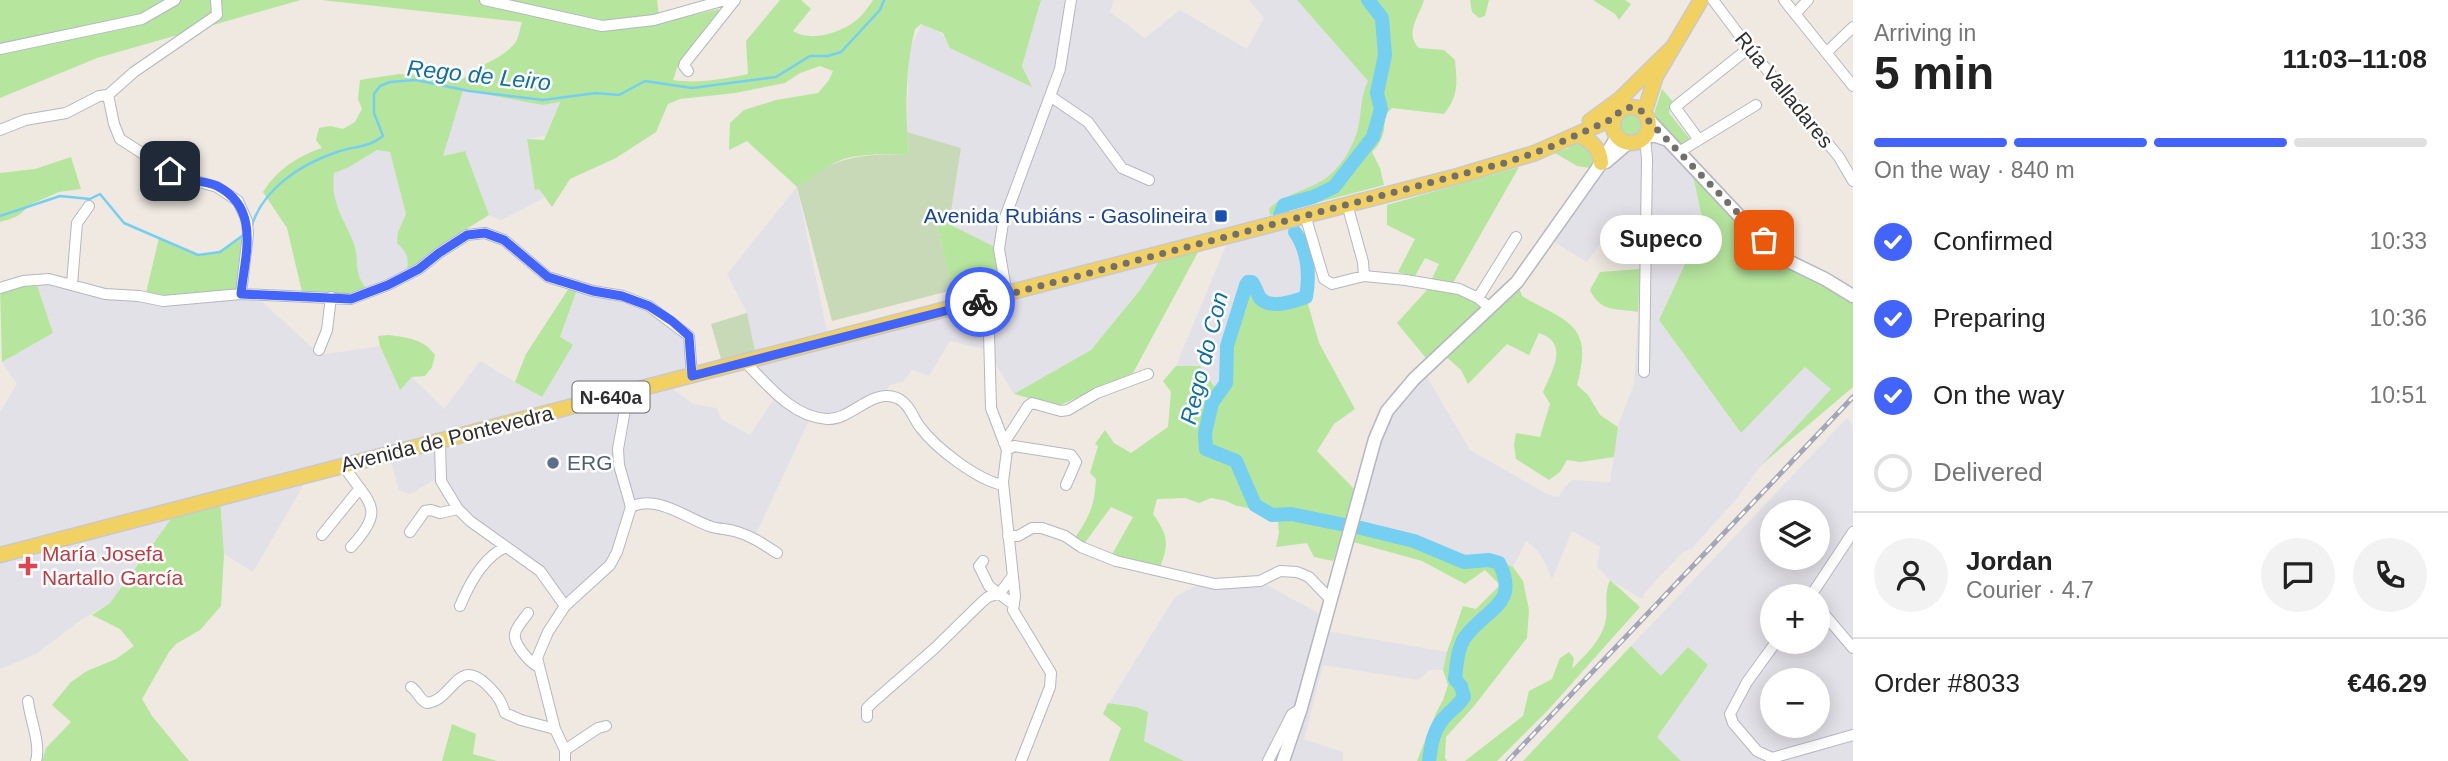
<!DOCTYPE html>
<meta charset="utf-8">
<style>
body{margin:0;font-family:Helvetica,sans-serif;background:#f2f2f2;color:#222;height:100vh;display:flex;flex-direction:column;font-size:26px;white-space:nowrap}
*{box-sizing:border-box;margin:0}
p{font-size:23px;color:#767676}
.icon{flex:none;width:38px;height:38px;fill:none;stroke:currentColor;stroke-width:2;stroke-linecap:round;stroke-linejoin:round}
.map{position:relative;flex:1;overflow:hidden}
.panel{display:flex;flex-direction:column;background:#fff;width:595px}
.panel>*{flex:none}
.tools{position:absolute;left:1760px;top:500px;display:grid;gap:14px}
.tools a{display:grid;place-items:center;width:70px;height:70px;border-radius:50%;background:#fff;box-shadow:0 4px 18px #0003;font-size:35px}
.pin{position:absolute;display:grid;place-items:center;width:60px;height:60px;color:#fff;margin:-30px;border-radius:14px;box-shadow:0 4px 10px #0006}
.courier{position:absolute;display:grid;place-items:center;width:70px;height:70px;margin:-35px;border:5px solid #4264fb;border-radius:50%;background:#fff;color:#222;box-shadow:0 2px 9px #0007}
.bubble{position:absolute;height:49px;border-radius:24px;background:#fff;box-shadow:0 4px 18px #0003;font-size:23px;font-weight:700;line-height:49px;text-align:center}
.headline em{font-style:normal;font-weight:700}
.headline div{display:flex;flex-direction:column-reverse}
.headline{display:flex;align-items:center;justify-content:space-between;height:119px;padding:0 21px}
h1{font-size:46px;font-weight:700;line-height:52px}
.bar{display:grid;grid-template-columns:repeat(4,1fr);gap:10px 7px;align-content:center;height:84px;padding:0 21px}
.bar i{height:9px;border-radius:5px;background:#e0e0e0}
.bar .on{background:#4264fb}
.bar p{grid-column:span 4}
.line{display:flex;align-items:center;gap:18px;padding:0 21px;border-top:2px solid #e0e0e0}
.line div{flex:1}
.round{display:grid;place-items:center;flex:none;width:74px;height:74px;border-radius:37px;background:#f2f2f2}
ol{padding:0 21px;list-style:none}
li{display:flex;align-items:center;gap:21px;height:77px}
li p{margin-inline-start:auto}
li .icon{padding:7px;border-radius:50%;background:#4264fb;color:#fff;stroke-width:4}
li:last-child{color:#767676}
li i{width:38px;height:38px;border:4px solid #e0e0e0;border-radius:50%}
main{display:flex;flex:1;min-height:0}
.map>svg:first-child{display:block}
.industrial{fill:#e3e1e8;fill-rule:evenodd}
.green{fill:#b6e59e}
.cemetery{fill:#c8d9b8}
.lines{fill:none;stroke-linecap:round;stroke-linejoin:round}
.stream{stroke:#75cff0;stroke-width:2.5}
.river{stroke:#75cff0;stroke-width:14}
.street-casing{stroke:#b4b7c1;stroke-width:12}
.secondary-casing{stroke:#b4b7c1;stroke-width:15}
.primary-casing{stroke:#c9c9c9;stroke-width:17}
.street{stroke:#fff;stroke-width:10}
.secondary{stroke:#fff;stroke-width:12}
.primary{stroke:#f2d163;stroke-width:14}
.rail-casing{stroke:#a3a6b8;stroke-width:5}
.rail{stroke:#fff;stroke-width:2.5;stroke-dasharray:8;stroke-linecap:butt}
.done{stroke:#726f6d;stroke-width:7;stroke-dasharray:0 12.6}
.route{stroke:#4264fb;stroke-width:9}
.transit-dot{fill:#1a4fb4;stroke:#fff;stroke-width:2.5}
.service-dot{fill:#5c6f8a;stroke:#fff;stroke-width:2.5}
.health-dot{fill:#e0444e;stroke:#fff;stroke-width:2.5}
.labels{text-anchor:middle;stroke-width:5;stroke-linejoin:round;paint-order:stroke}
.shield{fill:#fff;stroke:#6d6d6d;stroke-width:2}
.shield-label{font-size:19px;font-weight:bold;fill:#2e2e2e}
.street-label{font-size:21px;fill:#2e2e2e;stroke:#fff}
.transit-label{font-size:21px;fill:#164399;stroke:#fff;text-anchor:end}
.service-label{font-size:21px;fill:#4e5e75;stroke:#fff;text-anchor:start}
.health-label{font-size:21px;fill:#be3a42;stroke:#fff;text-anchor:start}
.water-label{font-size:23px;font-style:italic;fill:#0d6fa3;stroke:#fff}
</style>
<main>
<div class="map">
<svg width="1853" height="761" viewBox="0 0 1853 761">
<rect width="100%" height="100%" fill="#efe9e1"/>
<path class="industrial" d="M1041 0H1114L1110 12 1145 38 1180 10 1247 49 1264 18 1249 0H1297L1368 81 1373 137 1340 180 1284 205 1280 215 1305 246 1309 282 1306 297 1291 303H1267L1260 298 1252 282H1248L1227 346 1226 383 1222 389 1213 385 1200 366H1176L1230 236 1166 251 1140 290 1091 350 1014 394 987 350 950 341 929 376 912 370 903 382 890 385 883 396 833 418 828 414 814 410 754 538 654 503 631 507 610 565 565 606 540 571 470 521 434 480 410 494 399 490 389 455 298 479 303 486 253 572 224 554 220 498 179 508 110 603 81 620 36 654 0 669V412L17 384 2 362 53 333 35 279 93 292 254 294 320 355 380 346 400 390 412 377 444 409 480 361 541 397 572 346 560 338 578 287 649 306 689 336 692 376 671 381 673 389 693 404 717 408 721 419 750 435 778 393 752 366 755 351 747 313 727 274 797 187 829 341 1002 299 993 246 949 224 961 148 907 132 909 51 922 24 937 30 958 51 1031 86 1022 66Z
M458 89 542 105 560 101 545 136 527 139 536 190 539 188 544 198 501 220 489 215 465 151 443 156Z
M1645 137 1660 143 1693 175 1702 218 1698 236 1659 320 1740 432 1806 366 1831 389 1761 465 1738 497 1692 548 1682 553 1646 591 1642 599 1610 580 1597 567 1600 547 1572 531 1552 579 1545 562 1535 548 1526 541 1513 567 1487 555 1466 560 1412 537 1353 519 1381 423 1430 363 1428 379 1470 450 1547 494 1558 497 1571 480 1610 482 1619 423 1634 384 1642 251 1636 225 1620 216 1587 262 1549 239 1597 169Z
M377 150 390 152 406 214 398 232 409 259 406 275 369 292 360 281 357 273 352 239 336 207 333 182V173L349 167Z
M1847 418 1853 425V761H1681L1657 737 1661 677 1631 646ZM1773 513H1818V558H1773ZM1773 597H1818V642H1773ZM1773 681H1818V726H1773Z
M1264 579 1267 585 1318 613 1331 632 1447 652 1443 670H1429L1419 680 1323 665 1304 739 1343 752V761H1184L1144 741 1136 707 1109 703 1175 597 1205 581Z"/>
<path class="green" d="M0 0H301L97 58 0 98Z
M321 0H657L660 23 719 9V15L677 68 673 80C699 84 723 79 748 74L746 41 780 0H801L811 9 793 31C811 43 844 32 859 18 864 13 869 6 873 0H1041L1022 66 1032 87 950 48 943 33 921 24 915 29C905 69 905 114 909 155 885 154 850 152 829 166 818 174 809 182 797 187L747 141 729 150 730 123 744 110 776 100 818 93 829 80 833 71 820 66 800 73 785 83 735 93 680 99 668 104 656 132 616 158 570 179 552 207 539 189 535 190 527 139 544 140 560 102 542 105 463 90 443 156 465 151 489 215 452 238 439 253 406 275C409 260 409 254 397 243L398 232 406 214 390 152 377 150 349 167 334 173C331 204 342 215 353 241 361 263 351 271 369 292L351 299 303 296 287 228 263 192C277 170 297 156 322 148L316 140 319 128 330 126 343 129 355 122 362 109 358 99 360 80 399 74 455 76 463 79C477 64 501 61 515 43 519 38 520 28 522 22Z
M1297 0H1424C1419 17 1404 33 1419 48L1444 50 1455 60C1457 82 1459 96 1444 114L1392 108 1384 116C1386 131 1382 142 1372 152L1380 168 1384 185 1270 215 1269 209C1282 195 1309 190 1326 178 1341 167 1354 146 1358 128 1362 111 1360 97 1368 81Z
M1470 0H1489L1485 16 1479 18 1472 12Z
M1593 0H1625L1631 4 1619 20 1615 14Z
M1662 89 1674 103 1670 107 1669 113 1690 139 1681 146 1655 119V110Z
M1620 125a11 11 0 1 1 22 0a11 11 0 1 1-22 0Z
M1564 139 1594 144 1597 169 1577 166 1555 153 1569 148Z
M71 157 81 189 59 192 27 206C23 216 10 219 0 222V173L35 169Z
M1519 167 1449 290 1476 301 1485 311 1517 282 1522 296C1568 323 1594 323 1577 385L1588 395 1600 415 1618 427 1614 457 1580 462 1567 460 1560 472 1549 480 1516 459 1514 445 1516 433 1540 437 1550 404 1543 392C1552 371 1570 343 1539 333L1529 355 1507 344 1468 384 1461 370 1442 353 1430 363 1397 323 1426 291 1439 264 1425 258 1415 276 1398 272 1415 239 1387 225V205Z
M1693 175 1784 259 1853 296V387L1761 465 1831 389 1805 367 1741 433 1659 320 1698 236 1702 218Z
M949 224 993 246 1002 296 957 308 937 225Z
M242 236 244 267 241 294 145 297 159 238C197 257 206 264 242 236Z
M1204 241 1133 373 1058 406 1014 394 1091 350 1140 290 1166 251Z
M1640 269 1638 312C1616 308 1601 313 1590 290L1600 272Z
M35 279 53 333 2 362 0 288Z
M1252 282C1255 287 1257 294 1260 298 1270 310 1295 301 1306 297L1319 343 1355 409 1334 424 1317 451 1360 495 1353 519 1412 537 1466 560 1487 555 1513 567 1523 581 1529 610 1527 638 1474 706 1446 737 1445 758 1447 761H1417L1436 713 1443 700 1448 685 1443 670 1447 652 1463 606 1476 609 1500 585 1485 570 1465 584 1422 561 1357 543 1347 541 1339 543 1333 561 1314 557 1307 543 1276 547 1279 533 1278 522 1249 508 1237 506 1226 501 1211 498 1199 503 1185 498 1157 499 1153 514C1169 537 1169 544 1159 570L1110 558 1133 517 1111 507 1084 544 1073 541C1089 516 1094 510 1096 479L1090 473 1098 446 1095 444 1105 430 1114 443 1131 453 1168 427 1171 392 1163 381 1176 366H1200L1213 385 1222 389C1227 374 1224 360 1227 344 1231 323 1243 306 1246 285Z
M571 285 578 287 560 337 573 345 542 397 515 382 526 354Z
M389 335C409 338 424 339 435 355L432 367 425 376 412 377 400 390 380 346 378 336Z
M220 498 224 554 221 606 200 630 176 644 169 652 142 699 152 716 189 761H42L46 748 71 722 52 705 71 682 87 671 116 659 134 646 120 629 92 615 110 603 179 508Z
M1610 580 1640 607 1549 709 1497 761H1465L1523 716 1529 691 1552 679 1560 658 1569 652 1574 658 1572 669C1584 656 1600 642 1605 624 1609 608 1603 596 1610 580Z
M1631 646 1661 676 1688 647 1708 665 1657 737 1681 761H1523Z
M1108 703 1136 707 1148 712 1144 741 1184 761H1109L1121 728 1103 714Z
M452 724 476 734 473 754 497 761H442Z"/>
<path class="cemetery" d="M907 132 961 148 949 224 937 225 953 290 832 321 797 187C810 181 820 169 833 164 859 154 883 154 909 155Z
M747 313 755 351 721 359 711 324Z"/>
<g class="lines">
<path class="stream" d="M0 216 60 196 90 199 100 194 124 223 198 255 220 252 242 236
M252 225C264 188 301 164 337 152 353 146 369 148 383 136L374 113V94L380 86 390 82 416 80 469 91 543 100 596 93 619 95 645 81 692 88 776 77 810 56H828L841 52 880 10 884 0"/>
<path class="river" d="M1280 215 1284 205 1313 197 1334 187 1373 137 1381 109 1377 93 1385 55 1382 18 1368 0
M1295 232C1308 250 1310 275 1306 297 1295 301 1270 310 1260 298 1257 294 1256 287 1252 282H1248L1246 285 1227 346 1226 383 1212 403 1205 433 1206 449 1236 461 1255 505 1272 515 1291 514 1345 525
M1361 528 1414 541 1464 562 1489 560 1499 563C1520 604 1487 608 1466 636 1457 648 1457 664 1455 679L1461 686 1464 697C1458 706 1451 710 1444 718 1433 730 1431 746 1429 761"/>
<defs>
<path id="street" d="M216 0 217 15 134 72 108 95 114 124 120 139 170 171 192 180 217 187 238 201 247 221 248 234 241 294
M485 0 602 26 654 20 725 0
M1713 0 1749 48 1839 157 1853 181
M1784 0 1853 86
M1795 14 1808 0
M0 49 142 19 175 0
M1827 52 1853 27
M688 71 684 66 685 63 735 0
M1050 96 1088 122 1122 168 1149 180
M0 130 25 120 66 113 99 96 108 95
M1699 140 1675 107 1749 48
M1679 152 1756 105
M1347 204 1363 262 1364 276
M1305 215 1324 279 1332 284 1364 276 1406 280 1459 289 1478 298 1490 308
M72 284 77 223 89 206
M0 288 23 281 49 279 105 294 139 296 163 301 241 294 351 299 388 285 419 269 439 253 467 235 485 233 504 240 548 277 593 291 623 296 649 306 689 336 692 376
M1007 295 999 249 1003 223 1060 69 1071 0
M1478 298 1516 237
M992 299V314L989 333 991 408 1007 450 1003 482 1015 596 1013 610 1051 673 1050 687 1021 761
M319 350 327 330 331 297
M745 362C768 385 792 417 827 419 852 420 871 388 897 398 909 403 913 418 920 427 936 448 977 480 1003 485
M1644 372 1647 159 1645 137
M440 441 441 481 458 509 470 521 540 571 565 606
M1004 443 1028 406 1032 403 1061 411 1068 410 1097 393 1148 374
M1007 450 1014 446 1071 455 1076 462 1066 485
M344 466C368 504 388 507 351 547
M631 507C658 494 687 519 712 527 719 529 727 529 734 531 750 535 763 544 777 553
M410 532 425 511 431 510 440 513 458 509
M322 535 356 493 361 491
M1008 536H1018L1032 528H1042L1065 536 1081 547 1116 561 1215 584 1260 581 1280 571 1297 572 1309 577 1331 600
M983 561 979 566 989 586 1014 605
M1810 597 1853 532
M460 606C469 584 483 557 506 547
M1818 607 1853 648
M528 613C524 619 516 627 515 634 513 644 530 663 539 667
M1776 642 1747 682 1730 714 1733 723 1757 751 1772 758 1853 735
M411 687C418 691 419 700 427 703 432 702 438 700 442 696 458 682 464 663 487 685 497 695 501 700 505 713L521 720 555 729
M28 701C30 719 41 744 36 761
M867 717V708L872 703 935 648 982 602 988 597 1000 593 1012 577
M565 750 598 728 606 726
M565 761V750L555 729 537 658 548 632 565 606 610 565 617 552 631 507 619 465 618 449 628 393
M1268 761 1292 714 1301 709"/>
<path id="secondary" d="M1649 120 1744 221 1784 259 1825 279 1853 296
M1646 136H1656L1668 140
M1606 162 1628 143
M1283 761 1301 708 1375 439 1387 411 1414 379 1517 282 1597 169 1617 137"/>
<path id="primary" d="M1613 125a18 18 0 1 1 36 0a18 18 0 1 1-36 0Z
M1644 113 1656 76 1701 0
M1590 121 1620 99 1672 48
M1583 137C1594 144 1600 149 1601 163
M0 555 1458 176 1535 153 1614 118"/>
</defs>
<use href="#street" class="street-casing"/>
<use href="#secondary" class="secondary-casing"/>
<use href="#primary" class="primary-casing"/>
<use href="#street" class="street"/>
<use href="#secondary" class="secondary"/>
<use href="#primary" class="primary"/>
<defs>
<path id="rail" d="M1508 761 1853 397"/>
</defs>
<use href="#rail" class="rail-casing"/>
<use href="#rail" class="rail"/>
</g>
<g class="lines">
<path class="done" d="M980 302 1508 162 1548 148 1614 118C1624 103 1641 104 1648 120L1764 240"/>
<path class="route" d="M170 171C177 174 184 177 191 180 199 182 209 182 217 186 261 208 245 255 241 294L351 299 388 285 419 269 439 253 467 235 485 233 504 240 548 277 593 291 622 296 649 306 672 321 689 336 692 376 980 302"/>
</g>
<rect class="transit-dot" x="1214" y="209" width="14" height="14" rx="3.5"/>
<circle class="service-dot" cx="553" cy="463" r="7"/>
<path class="health-dot" d="M24.5 555.5h7v7h7v7h-7v7h-7v-7h-7v-7h7z"/>
<g class="labels">
<rect class="shield" x="572.5" y="381.5" width="77" height="31" rx="5"/>
<g class="shield-label">
<text x="611" y="404">N-640a</text>
</g>
<g class="street-label">
<text transform="translate(1784 90) rotate(51)" y="7">Rúa Valladares</text>
<text transform="translate(447 439) rotate(-14)" y="7">Avenida de Pontevedra</text>
</g>
<g class="transit-label">
<text x="1207" y="223">Avenida Rubiáns - Gasolineira</text>
</g>
<g class="service-label">
<text x="567" y="470">ERG</text>
</g>
<g class="health-label">
<text x="42" y="561">María Josefa<tspan x="42" dy="24">Nartallo García</tspan></text>
</g>
<g class="water-label">
<text transform="translate(479 75) rotate(6)" y="8">Rego de Leiro</text>
<text transform="translate(1204 358) rotate(-76)" y="8">Rego do Con</text>
</g>
</g>
</svg>
<div class="tools">
<a><svg class="icon" aria-label="layers" viewBox="0 0 24 24"><path d="M12 4l9 5-9 5-9-5zM3 14l9 5 9-5"/></svg></a>
<a>+</a>
<a>−</a>
</div>
<div class="pin" style="left:1764px;top:240px;background:#ea580c"><svg class="icon" aria-label="bag" viewBox="0 0 24 24"><path d="M5 8h14l-1 12H6zM9 8a3 3 0 0 1 6 0"/></svg></div>
<div class="pin" style="left:170px;top:171px;background:#1f2937"><svg class="icon" aria-label="home" viewBox="0 0 24 24"><path d="M3 11l9-7 9 7M6 9v11h12V9"/></svg></div>
<div class="courier" style="left:980px;top:302px"><svg class="icon" aria-label="bike" viewBox="0 0 24 24"><circle cx="6" cy="16" r="4"/><circle cx="18" cy="16" r="4"/><path d="M6 16l4-8h5l3 8M10 8l3 8H6M13 5h3"/></svg></div>
<div class="bubble" style="left:1600px;top:215px;width:122px">Supeco</div>
</div>
<section class="panel">
<div class="headline"><div><h1>5 min</h1><p>Arriving in</p></div><em>11:03–11:08</em></div>
<div class="bar"><i class="on"></i><i class="on"></i><i class="on"></i><i></i><p>On the way · 840 m</p></div>
<ol>
<li><svg class="icon" aria-label="check" viewBox="0 0 24 24"><path d="M5 12l5 5 9-10"/></svg>Confirmed<p>10:33</p></li>
<li><svg class="icon" aria-label="check" viewBox="0 0 24 24"><path d="M5 12l5 5 9-10"/></svg>Preparing<p>10:36</p></li>
<li><svg class="icon" aria-label="check" viewBox="0 0 24 24"><path d="M5 12l5 5 9-10"/></svg>On the way<p>10:51</p></li>
<li><i></i>Delivered</li>
</ol>
<div class="line" style="height:126px"><a class="round"><svg class="icon" aria-label="person" viewBox="0 0 24 24"><circle cx="12" cy="8" r="4"/><path d="M4 21q1-7 8-7t8 7"/></svg></a><div><b>Jordan</b><p>Courier · 4.7</p></div><a class="round"><svg class="icon" aria-label="chat" viewBox="0 0 24 24"><path d="M4 5h16v11H9l-5 4z"/></svg></a><a class="round"><svg class="icon" aria-label="phone" viewBox="0 0 24 24"><path d="M5 4h4l2 5-3 2q2 4 5 5l2-3 5 2v4C11 20 4 13 5 4z"/></svg></a></div>
<div class="line" style="height:91px"><div>Order #8033</div><b>€46.29</b></div>
</section>
</main>
